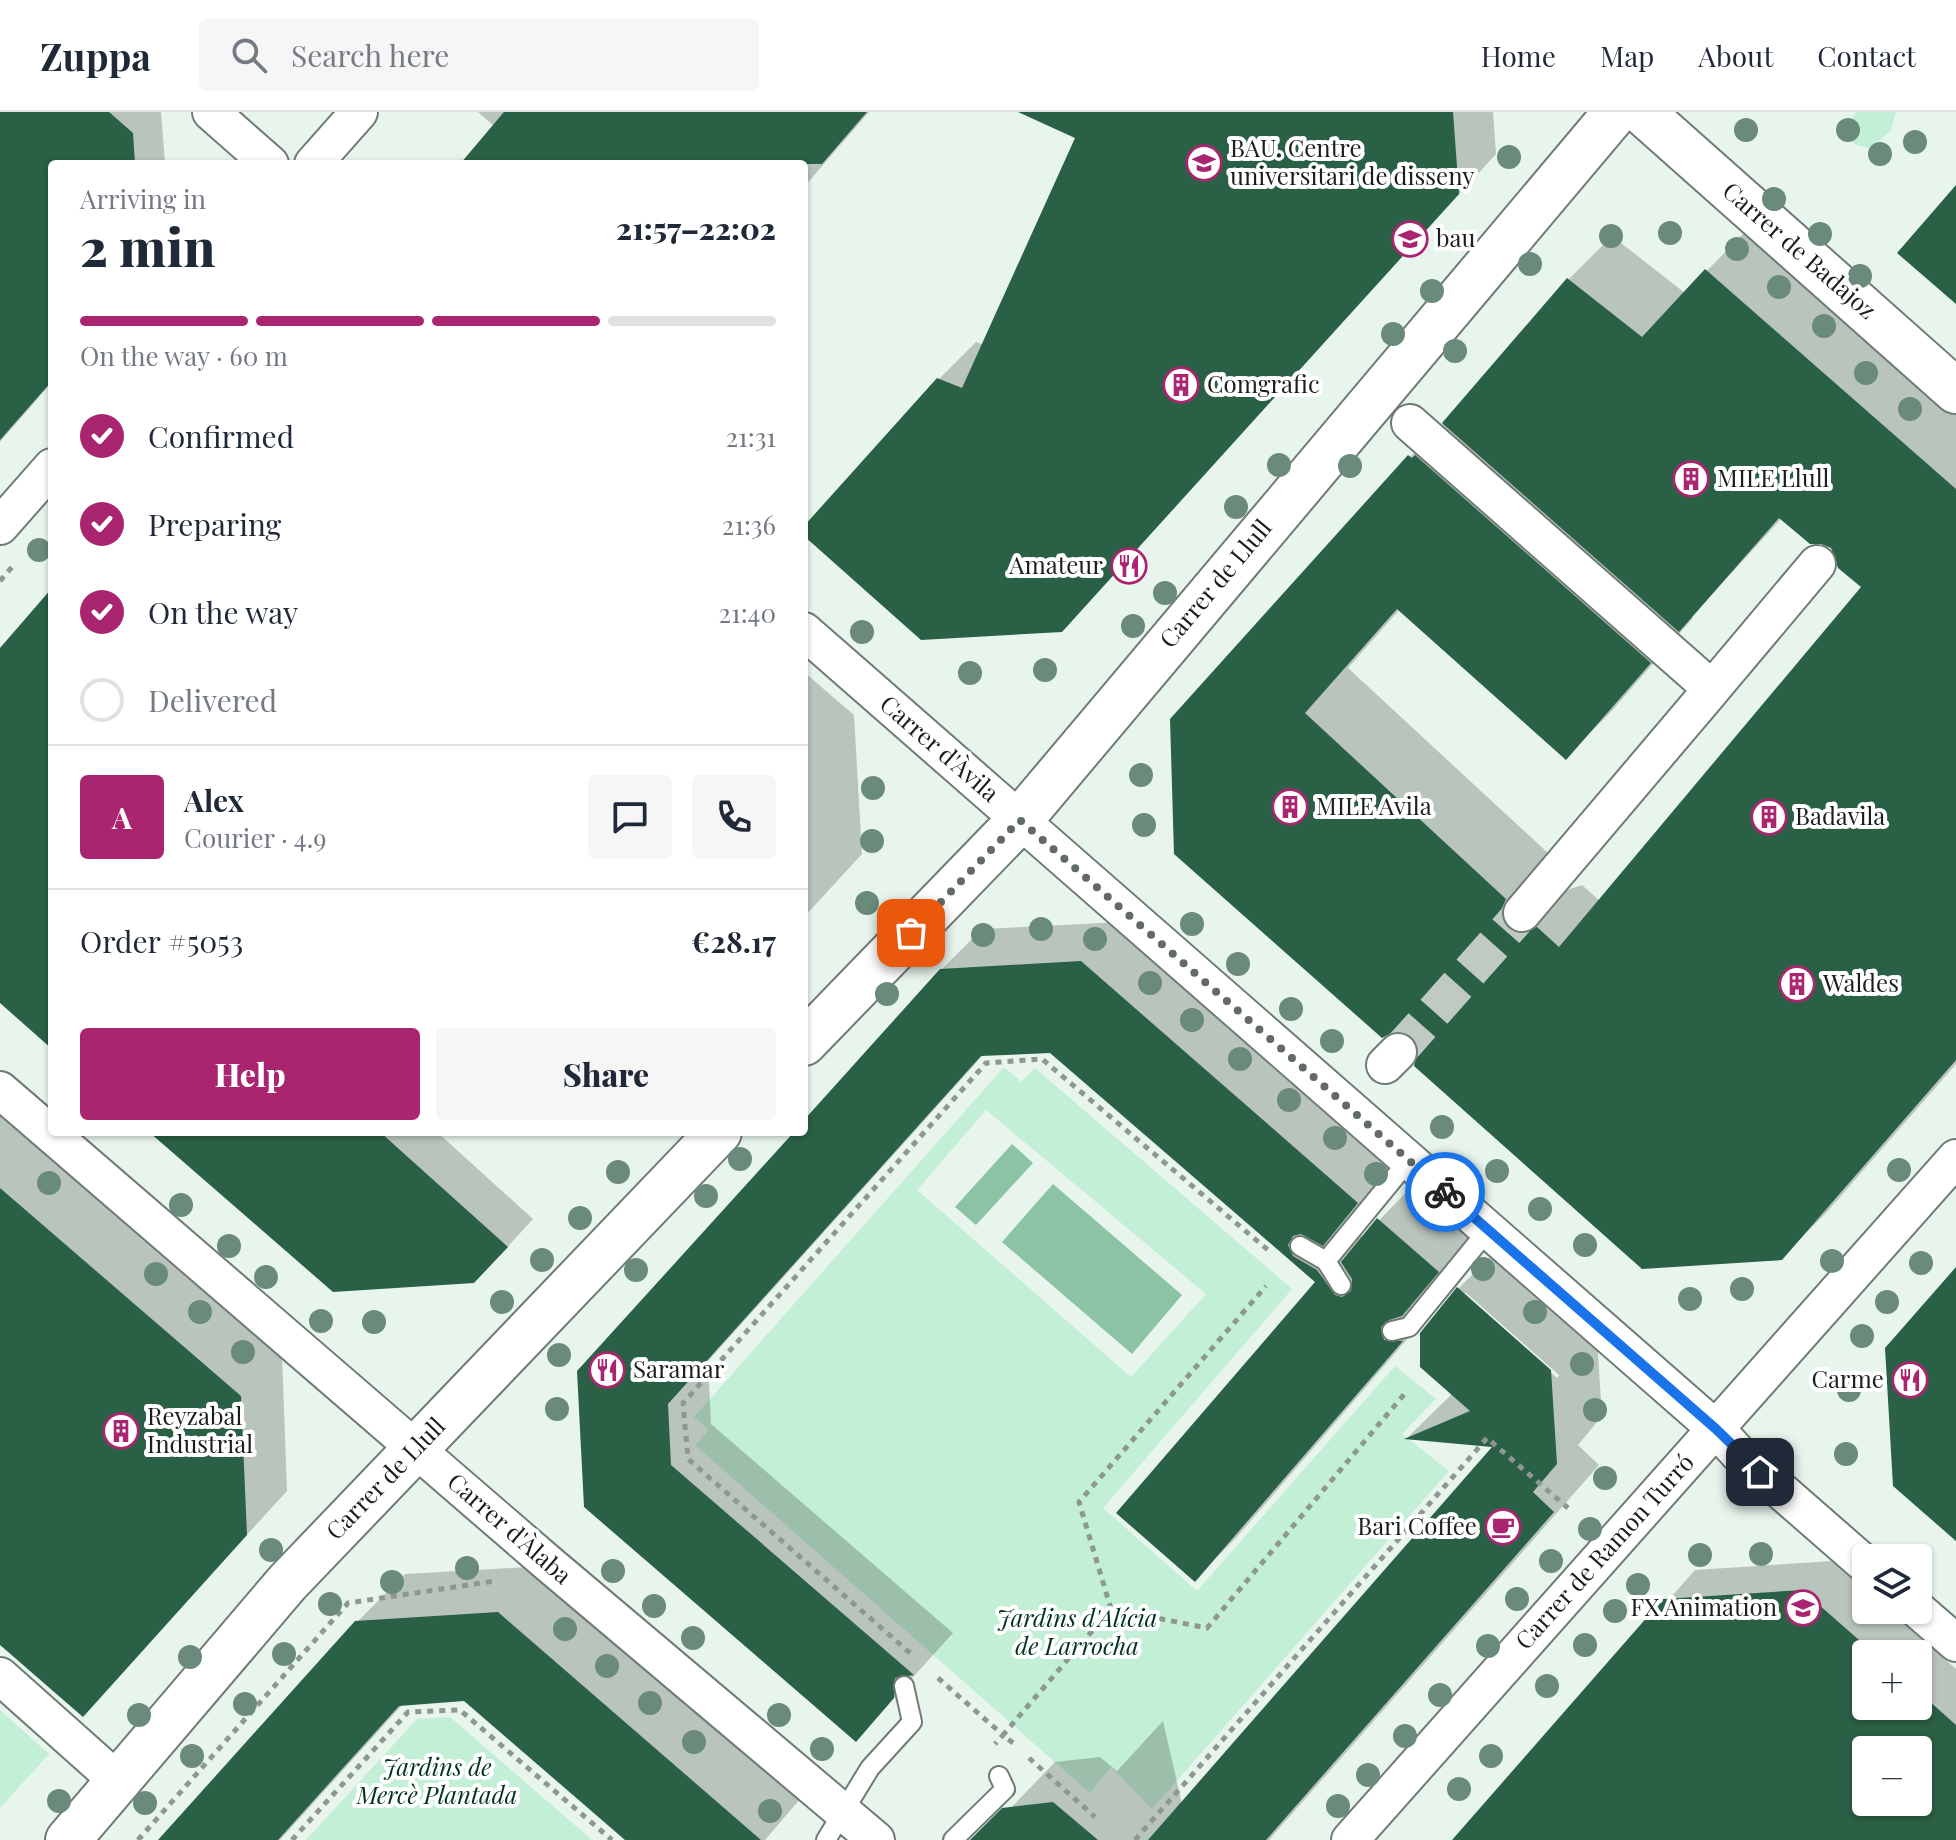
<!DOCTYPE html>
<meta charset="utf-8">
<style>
body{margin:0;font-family:"Playfair Display",serif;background:#f6f6f7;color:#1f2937;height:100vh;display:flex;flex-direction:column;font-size:30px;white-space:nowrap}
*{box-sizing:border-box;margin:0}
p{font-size:26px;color:#747a83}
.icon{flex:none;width:44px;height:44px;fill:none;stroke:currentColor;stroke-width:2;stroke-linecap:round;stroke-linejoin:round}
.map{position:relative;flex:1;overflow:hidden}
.details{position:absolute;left:48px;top:48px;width:760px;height:976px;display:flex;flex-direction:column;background:#fff;border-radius:8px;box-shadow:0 2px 6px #0004}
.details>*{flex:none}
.buttons{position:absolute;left:1852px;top:1432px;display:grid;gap:16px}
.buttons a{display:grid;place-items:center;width:80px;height:80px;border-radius:8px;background:#fff;box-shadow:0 2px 6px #0004;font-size:40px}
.pin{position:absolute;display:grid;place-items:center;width:68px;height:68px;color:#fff;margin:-34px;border-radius:16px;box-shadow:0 4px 12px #0006}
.courier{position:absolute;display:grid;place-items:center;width:80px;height:80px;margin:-40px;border:6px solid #1a73e8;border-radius:50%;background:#fff;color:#222;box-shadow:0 2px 10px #0007}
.head em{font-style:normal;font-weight:800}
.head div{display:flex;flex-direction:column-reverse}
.head{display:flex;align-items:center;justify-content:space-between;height:136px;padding:0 32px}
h1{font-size:52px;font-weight:800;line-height:60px}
.bar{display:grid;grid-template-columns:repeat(4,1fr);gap:12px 8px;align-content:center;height:96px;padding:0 32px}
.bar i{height:10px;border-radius:6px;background:#e0e1e3}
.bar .on{background:#aa256f}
.bar p{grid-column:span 4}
.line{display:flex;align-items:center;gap:20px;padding:0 32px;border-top:2px solid #e0e1e3}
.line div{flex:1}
.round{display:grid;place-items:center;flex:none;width:84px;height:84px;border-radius:8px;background:#f6f6f7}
ol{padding:0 32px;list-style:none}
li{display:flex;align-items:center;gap:24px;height:88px}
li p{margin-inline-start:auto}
li .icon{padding:8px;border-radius:50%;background:#aa256f;color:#fff;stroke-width:4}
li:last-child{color:#747a83}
li i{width:44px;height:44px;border:4px solid #e0e1e3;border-radius:50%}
.cta{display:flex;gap:16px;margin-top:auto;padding:16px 32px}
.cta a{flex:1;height:92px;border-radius:8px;background:#aa256f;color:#fff;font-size:32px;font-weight:800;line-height:92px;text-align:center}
.cta a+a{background:#f6f6f7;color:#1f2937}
header{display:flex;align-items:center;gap:48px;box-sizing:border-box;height:112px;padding:0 40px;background:#fff;border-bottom:2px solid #e0e1e3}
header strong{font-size:38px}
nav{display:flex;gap:44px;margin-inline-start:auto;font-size:28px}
.search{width:560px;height:72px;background:#f6f6f7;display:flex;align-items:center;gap:20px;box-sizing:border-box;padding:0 28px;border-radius:8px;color:#747a83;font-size:30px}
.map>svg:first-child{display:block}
.green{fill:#c2efd5;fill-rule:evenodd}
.water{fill:#8bc3a4}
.shadow{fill:#0003;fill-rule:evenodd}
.building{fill:#2a6045;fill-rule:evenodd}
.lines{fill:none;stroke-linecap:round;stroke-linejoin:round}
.street-tunnel{stroke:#bfcac3;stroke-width:36;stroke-dasharray:36 18;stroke-linecap:butt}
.lane-casing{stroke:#6f7b74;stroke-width:22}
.street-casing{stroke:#6f7b74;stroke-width:40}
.secondary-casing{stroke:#6f7b74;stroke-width:48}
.path{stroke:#8e9791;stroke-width:5;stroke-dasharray:6 6;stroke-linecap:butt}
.lane{stroke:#fff;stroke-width:18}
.street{stroke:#fff;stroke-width:36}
.secondary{stroke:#fff;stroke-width:44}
.tree{fill:#6a8a7b}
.done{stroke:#626a65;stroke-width:8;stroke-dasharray:0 14.4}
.route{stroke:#1a73e8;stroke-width:10}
.labels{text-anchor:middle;stroke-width:8;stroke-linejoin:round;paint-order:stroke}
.poi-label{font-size:24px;fill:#1a1f1c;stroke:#fff;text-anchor:start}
.street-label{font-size:24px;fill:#1a1f1c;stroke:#fff}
.park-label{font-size:24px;font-style:italic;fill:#02321e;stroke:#fff}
</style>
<header>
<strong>Zuppa</strong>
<div class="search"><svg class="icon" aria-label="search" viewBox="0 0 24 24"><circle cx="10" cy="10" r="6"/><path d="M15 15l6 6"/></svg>Search here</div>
<nav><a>Home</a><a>Map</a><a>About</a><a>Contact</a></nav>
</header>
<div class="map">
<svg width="1956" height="1728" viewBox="0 0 1956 1728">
<rect width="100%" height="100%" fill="#e8f5ed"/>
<path class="green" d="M1856 0H1896L1891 18 1871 36 1855 33 1847 16Z
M1004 955 1021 970 1035 956 1292 1177 1103 1396 1197 1479 1395 1254 1436 1287 1402 1322 1449 1359 1152 1697 1111 1655 1090 1681 695 1333 709 1318 694 1305ZM986 998 1206 1182 1131 1265 917 1078Z
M0 1598 49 1642 0 1696Z
M450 1605 592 1728H306L417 1607Z"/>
<path class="water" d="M1012 1032 1033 1051 976 1113 955 1095Z
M1053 1072 1182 1183 1132 1242 1002 1130Z"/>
<path class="shadow" d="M0 0H161L165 52H52V270L0 330Z
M478 0H869L804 75V52H479L494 14Z
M1023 0H1493L1496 42 1061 518 804 422V417L938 268 976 230 984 233 1077 25Z
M1750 115 1956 292V952L1826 1101 1781 1146 1421 935 1414 923 1176 741 1410 345 1454 301 1569 167 1612 124 1685 181ZM1782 406 1833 435 1863 475 1600 789 1582 773 1564 779 1549 742 1348 556 1400 497 1565 646 1609 602 1693 506 1691 505Z
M804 560 854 603 862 742 804 805Z
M1122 810 1398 1049 1344 1110 1363 1125 1419 1067 1478 1118 1423 1181 1424 1188 1440 1189 1236 1426 1195 1467 1318 1170 1051 938 984 942 708 1249 711 1312 953 1521 856 1628 586 1394 795 1020H804V1010L941 858 982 817Z
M0 999 282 1243 287 1379 83 1602 0 1531Z
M151 1020H437L533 1107 501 1142Z
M1504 1131 1596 1211 1602 1304 1578 1333 1599 1353 1269 1728H980L1055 1650 1100 1645 1117 1659 1163 1609 1182 1692 1496 1333 1408 1325 1453 1281 1458 1177ZM1465 1180 1559 1263 1557 1266 1465 1185Z
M1832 1449 1866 1479V1498H1888L1956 1557V1728H1455L1695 1458ZM1866 1542H1918V1594H1866ZM1866 1638H1918V1690H1866Z
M546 1454 807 1679 765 1728H628L465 1587 403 1592 280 1728H160L357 1510 405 1462Z"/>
<path class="building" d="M0 0H109L133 21 135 52H52V269L0 328Z
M504 0H867L822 52H460Z
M1018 0H1453L1459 82 1062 520 921 528 804 424V414L937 266 962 276 1075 26Z
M1956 73V192L1897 141Z
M1705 157 1956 377V948L1782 1148 1642 1157 1414 954 1418 935 1412 925 1393 920 1382 926 1174 742 1170 607 1408 343 1412 346 1415 343 1651 551 1566 648 1397 497 1305 601 1506 787 1501 798 1508 816 1519 822 1537 815 1559 835 1861 475 1838 456 1831 436 1821 432H1810L1779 406 1679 520 1442 311 1567 166 1642 225Z
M52 476V937L0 891V536Z
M1081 849 1358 1091 1323 1134 1301 1122 1293 1124 1288 1133 1293 1144 1317 1158 1335 1183 1342 1185 1351 1179 1352 1167 1341 1150 1377 1106 1439 1160 1402 1204 1389 1208 1381 1215 1384 1228 1403 1229 1195 1470 1116 1401 1315 1170 1050 941 981 944 668 1292 671 1353 914 1563 895 1566 894 1586 856 1630 584 1395 577 1259 794 1020H804V1008L940 857Z
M149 1020H380L508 1135 474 1171 333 1180Z
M0 1076 241 1284 247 1423 83 1605 0 1533Z
M1956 1155V1429L1893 1374 1885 1236Z
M1457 1175 1551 1258 1557 1352 1533 1380 1554 1400 1266 1728H1148L1492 1335 1404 1327 1470 1299 1420 1255V1221Z
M1802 1478 1875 1542H1866V1594H1918V1579L1956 1613V1728H1452L1663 1487ZM1866 1638H1918V1690H1866Z
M498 1500 761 1728H625L464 1589 399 1594 278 1728H158L355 1509Z
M1053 1690 1098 1728H970L1002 1696Z"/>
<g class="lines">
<path class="street-tunnel" d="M1398 940 1522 801"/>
<defs>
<path id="lane" d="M1300 1134 1326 1149
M1341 1173 1326 1149 1409 1048
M1392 1219 1409 1215 1488 1118
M826 1728 870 1656 912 1610 904 1574
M953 1728 1005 1677 999 1664"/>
<path id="street" d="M211 0 270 52
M313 52 359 0
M1410 311 1712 577 1817 452
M0 414 52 355
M804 519 1716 1317 1739 1342 1866 1453
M1522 801 1712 577
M1385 953 1398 940
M0 978 549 1452 876 1728
M1918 1498 1956 1531
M0 1564 120 1671
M1350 1728 1956 1046"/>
<path id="secondary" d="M1642 0 1956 279
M804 931 1020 708 1616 0
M68 1728 287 1471 719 1020"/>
</defs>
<use href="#lane" class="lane-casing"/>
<use href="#street" class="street-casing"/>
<use href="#secondary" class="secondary-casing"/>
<path class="path" d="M0 469 12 455
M1111 1497 1079 1390 1266 1174
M910 1541 688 1347 683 1291 986 951 1042 947 1268 1138
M938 1566 1003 1623 995 1632
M1013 1631 1003 1623 1111 1497 1207 1516 1407 1279
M1029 1646 1095 1705
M138 1728 348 1491 495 1469
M292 1728 408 1600 460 1598 612 1728
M1135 1728 1487 1326 1568 1396"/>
<use href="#lane" class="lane"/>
<use href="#street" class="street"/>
<use href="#secondary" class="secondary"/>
</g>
<g class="tree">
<circle cx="1746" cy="18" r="12"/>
<circle cx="1848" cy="18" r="12"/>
<circle cx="1915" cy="30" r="12"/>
<circle cx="1880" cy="42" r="12"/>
<circle cx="1509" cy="45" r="12"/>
<circle cx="1774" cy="87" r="12"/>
<circle cx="1670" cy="121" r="12"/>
<circle cx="1820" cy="122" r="12"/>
<circle cx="1611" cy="124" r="12"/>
<circle cx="1737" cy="137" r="12"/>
<circle cx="1530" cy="152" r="12"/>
<circle cx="1860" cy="164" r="12"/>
<circle cx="1779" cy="175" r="12"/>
<circle cx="1432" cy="179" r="12"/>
<circle cx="1824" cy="214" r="12"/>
<circle cx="1393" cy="222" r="12"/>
<circle cx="1455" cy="239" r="12"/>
<circle cx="1866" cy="261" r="12"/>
<circle cx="1910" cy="297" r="12"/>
<circle cx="1279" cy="353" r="12"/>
<circle cx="1350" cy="354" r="12"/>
<circle cx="1236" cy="395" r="12"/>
<circle cx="39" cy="438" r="12"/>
<circle cx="1165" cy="481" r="12"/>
<circle cx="1133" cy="514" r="12"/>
<circle cx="862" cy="520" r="12"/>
<circle cx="1045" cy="558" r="12"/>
<circle cx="970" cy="561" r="12"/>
<circle cx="1141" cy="663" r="12"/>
<circle cx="873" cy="676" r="12"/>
<circle cx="1144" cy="713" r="12"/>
<circle cx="872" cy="729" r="12"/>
<circle cx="867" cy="791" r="12"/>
<circle cx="1192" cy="812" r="12"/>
<circle cx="1041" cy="817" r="12"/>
<circle cx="983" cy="823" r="12"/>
<circle cx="1095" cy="827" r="12"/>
<circle cx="1238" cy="852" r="12"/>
<circle cx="1150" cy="871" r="12"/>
<circle cx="887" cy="882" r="12"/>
<circle cx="1291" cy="897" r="12"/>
<circle cx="1192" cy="908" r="12"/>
<circle cx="1332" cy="929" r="12"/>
<circle cx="1240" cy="947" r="12"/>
<circle cx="1289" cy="988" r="12"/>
<circle cx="1442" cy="1015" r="12"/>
<circle cx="1335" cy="1026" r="12"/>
<circle cx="740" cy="1047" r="12"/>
<circle cx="1899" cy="1058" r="12"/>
<circle cx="1497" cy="1059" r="12"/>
<circle cx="618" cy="1060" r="12"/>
<circle cx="1376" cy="1062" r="12"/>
<circle cx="49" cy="1071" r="12"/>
<circle cx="706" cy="1084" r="12"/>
<circle cx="181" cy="1093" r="12"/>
<circle cx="1540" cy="1097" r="12"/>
<circle cx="580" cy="1106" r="12"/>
<circle cx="1585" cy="1133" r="12"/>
<circle cx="229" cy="1134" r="12"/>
<circle cx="542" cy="1148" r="12"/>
<circle cx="1832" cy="1149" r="12"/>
<circle cx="1921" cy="1151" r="12"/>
<circle cx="1483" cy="1157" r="12"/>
<circle cx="636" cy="1158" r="12"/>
<circle cx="156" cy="1162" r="12"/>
<circle cx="266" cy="1165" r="12"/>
<circle cx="1742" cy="1177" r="12"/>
<circle cx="1690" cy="1187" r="12"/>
<circle cx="502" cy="1190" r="12"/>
<circle cx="1887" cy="1190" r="12"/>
<circle cx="200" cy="1200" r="12"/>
<circle cx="1535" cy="1200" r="12"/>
<circle cx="321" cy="1209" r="12"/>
<circle cx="374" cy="1210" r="12"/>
<circle cx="1862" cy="1224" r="12"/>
<circle cx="243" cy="1240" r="12"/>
<circle cx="559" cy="1243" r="12"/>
<circle cx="1582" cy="1252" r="12"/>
<circle cx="1849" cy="1278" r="12"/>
<circle cx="557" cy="1297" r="12"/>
<circle cx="1595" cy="1298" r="12"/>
<circle cx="1846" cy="1342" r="12"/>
<circle cx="1605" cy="1366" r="12"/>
<circle cx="1590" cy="1417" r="12"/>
<circle cx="271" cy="1438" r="12"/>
<circle cx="1761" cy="1442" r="12"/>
<circle cx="1700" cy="1443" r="12"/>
<circle cx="1551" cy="1449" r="12"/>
<circle cx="467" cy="1456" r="12"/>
<circle cx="613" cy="1459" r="12"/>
<circle cx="392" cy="1470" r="12"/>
<circle cx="1638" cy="1473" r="12"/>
<circle cx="1517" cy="1487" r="12"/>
<circle cx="330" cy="1492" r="12"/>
<circle cx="654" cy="1494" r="12"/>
<circle cx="1615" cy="1499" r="12"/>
<circle cx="565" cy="1517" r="12"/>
<circle cx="693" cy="1526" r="12"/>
<circle cx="1585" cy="1533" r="12"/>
<circle cx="1488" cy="1534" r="12"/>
<circle cx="284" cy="1542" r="12"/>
<circle cx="190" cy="1545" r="12"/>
<circle cx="607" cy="1554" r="12"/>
<circle cx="1547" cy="1574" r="12"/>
<circle cx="1440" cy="1583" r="12"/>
<circle cx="650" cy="1591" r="12"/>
<circle cx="245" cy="1592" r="12"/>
<circle cx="139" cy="1603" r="12"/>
<circle cx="779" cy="1603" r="12"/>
<circle cx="1405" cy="1624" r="12"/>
<circle cx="694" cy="1630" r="12"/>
<circle cx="822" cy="1637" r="12"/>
<circle cx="192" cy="1644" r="12"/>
<circle cx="1491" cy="1644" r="12"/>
<circle cx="1368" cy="1663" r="12"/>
<circle cx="1459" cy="1677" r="12"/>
<circle cx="59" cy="1689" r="12"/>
<circle cx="145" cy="1691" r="12"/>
<circle cx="1338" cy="1694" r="12"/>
<circle cx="770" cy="1699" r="12"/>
</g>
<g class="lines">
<path class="done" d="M911 821 1020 708 1445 1080"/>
<path class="route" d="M1445 1080 1716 1317 1760 1360"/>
</g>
<defs>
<symbol id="university-ring" viewBox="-11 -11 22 22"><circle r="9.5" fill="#fff" stroke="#aa256f" stroke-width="1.5"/><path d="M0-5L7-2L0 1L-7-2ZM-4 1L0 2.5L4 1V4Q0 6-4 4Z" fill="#aa256f"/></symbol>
<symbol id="building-ring" viewBox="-11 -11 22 22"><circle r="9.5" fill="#fff" stroke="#aa256f" stroke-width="1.5"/><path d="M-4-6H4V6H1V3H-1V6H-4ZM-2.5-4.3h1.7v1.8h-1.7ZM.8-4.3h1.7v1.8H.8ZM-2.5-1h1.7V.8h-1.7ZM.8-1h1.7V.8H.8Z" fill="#aa256f"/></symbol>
<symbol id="restaurant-ring" viewBox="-11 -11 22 22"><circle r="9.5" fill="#fff" stroke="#aa256f" stroke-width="1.5"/><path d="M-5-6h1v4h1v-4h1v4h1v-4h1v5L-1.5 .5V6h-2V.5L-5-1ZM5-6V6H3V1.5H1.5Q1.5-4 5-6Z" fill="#aa256f"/></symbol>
<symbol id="cafe-ring" viewBox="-11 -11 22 22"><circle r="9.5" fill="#fff" stroke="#aa256f" stroke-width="1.5"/><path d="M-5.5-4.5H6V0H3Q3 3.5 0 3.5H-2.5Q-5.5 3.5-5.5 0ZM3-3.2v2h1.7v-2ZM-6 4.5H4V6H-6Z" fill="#aa256f"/></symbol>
</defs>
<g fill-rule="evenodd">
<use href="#university-ring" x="1184" y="31" width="40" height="40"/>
<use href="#university-ring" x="1390" y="107" width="40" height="40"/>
<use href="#building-ring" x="1161" y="253" width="40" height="40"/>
<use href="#building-ring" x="1671" y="347" width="40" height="40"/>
<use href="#restaurant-ring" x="1109" y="434" width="40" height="40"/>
<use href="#building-ring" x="1270" y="675" width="40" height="40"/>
<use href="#building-ring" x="1749" y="685" width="40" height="40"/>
<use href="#building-ring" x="1777" y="852" width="40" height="40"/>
<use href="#restaurant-ring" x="587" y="1238" width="40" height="40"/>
<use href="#restaurant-ring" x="1890" y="1248" width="40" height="40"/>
<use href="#building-ring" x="101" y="1299" width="40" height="40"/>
<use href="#cafe-ring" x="1483" y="1395" width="40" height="40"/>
<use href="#university-ring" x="1783" y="1476" width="40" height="40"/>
</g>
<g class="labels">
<g class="poi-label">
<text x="1230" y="45">BAU. Centre<tspan x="1230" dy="28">universitari de disseny</tspan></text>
<text x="1436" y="135">bau</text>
<text x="1207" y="281">Comgrafic</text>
<text x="1717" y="375">MILE Llull</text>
<text x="1103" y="462" text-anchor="end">Amateur</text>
<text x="1316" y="703">MILE Avila</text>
<text x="1795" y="713">Badavila</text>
<text x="1823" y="880">Waldes</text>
<text x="633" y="1266">Saramar</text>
<text x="1884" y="1276" text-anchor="end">Carme</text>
<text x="147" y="1313">Reyzabal<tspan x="147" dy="28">Industrial</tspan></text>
<text x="1477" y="1423" text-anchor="end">Bari Coffee</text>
<text x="1777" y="1504" text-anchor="end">FX Animation</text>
</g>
<g class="street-label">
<text transform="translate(1799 139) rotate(41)" y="8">Carrer de Badajoz</text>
<text transform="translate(1216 472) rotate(-50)" y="8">Carrer de Llull</text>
<text transform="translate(939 637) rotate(41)" y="8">Carrer d'Àvila</text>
<text transform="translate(386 1367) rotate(-46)" y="8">Carrer de Llull</text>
<text transform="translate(509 1417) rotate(41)" y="8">Carrer d'Àlaba</text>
<text transform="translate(1605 1440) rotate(-48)" y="8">Carrer de Ramon Turró</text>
</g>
<g class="park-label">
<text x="1077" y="1515">Jardins d'Alícia<tspan x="1077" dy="28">de Larrocha</tspan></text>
<text x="437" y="1664">Jardins de<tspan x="437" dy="28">Mercè Plantada</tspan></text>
</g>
</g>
</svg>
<div class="buttons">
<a><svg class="icon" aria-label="layers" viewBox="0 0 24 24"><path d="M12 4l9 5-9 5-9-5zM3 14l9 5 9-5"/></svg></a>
<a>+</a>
<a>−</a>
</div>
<div class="pin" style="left:911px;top:821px;background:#ea580c"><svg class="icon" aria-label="bag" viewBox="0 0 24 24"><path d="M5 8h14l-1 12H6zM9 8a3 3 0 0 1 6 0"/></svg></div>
<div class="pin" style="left:1760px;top:1360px;background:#1f2937"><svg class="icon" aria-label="home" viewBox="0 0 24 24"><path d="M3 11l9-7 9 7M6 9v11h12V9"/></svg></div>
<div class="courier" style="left:1445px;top:1080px"><svg class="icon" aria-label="bike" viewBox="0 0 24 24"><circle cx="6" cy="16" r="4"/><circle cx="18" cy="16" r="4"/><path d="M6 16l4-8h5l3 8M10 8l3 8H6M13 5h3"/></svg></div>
<section class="details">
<div class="head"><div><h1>2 min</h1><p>Arriving in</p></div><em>21:57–22:02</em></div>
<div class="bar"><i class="on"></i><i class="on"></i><i class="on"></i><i></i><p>On the way · 60 m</p></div>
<ol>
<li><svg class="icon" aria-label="check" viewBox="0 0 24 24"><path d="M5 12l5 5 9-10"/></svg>Confirmed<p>21:31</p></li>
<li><svg class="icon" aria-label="check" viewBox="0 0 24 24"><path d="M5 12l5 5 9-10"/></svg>Preparing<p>21:36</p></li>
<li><svg class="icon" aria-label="check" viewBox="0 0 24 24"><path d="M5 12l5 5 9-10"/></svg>On the way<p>21:40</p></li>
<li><i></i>Delivered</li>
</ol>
<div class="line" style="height:144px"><b class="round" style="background:#aa256f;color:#fff">A</b><div><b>Alex</b><p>Courier · 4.9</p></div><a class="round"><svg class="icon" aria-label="chat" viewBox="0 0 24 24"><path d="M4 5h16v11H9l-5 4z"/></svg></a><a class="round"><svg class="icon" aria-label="phone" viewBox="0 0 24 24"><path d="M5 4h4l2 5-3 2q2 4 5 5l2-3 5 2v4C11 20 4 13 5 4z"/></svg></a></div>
<div class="line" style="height:104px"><div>Order #5053</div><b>€28.17</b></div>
<div class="cta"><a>Help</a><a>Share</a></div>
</section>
</div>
